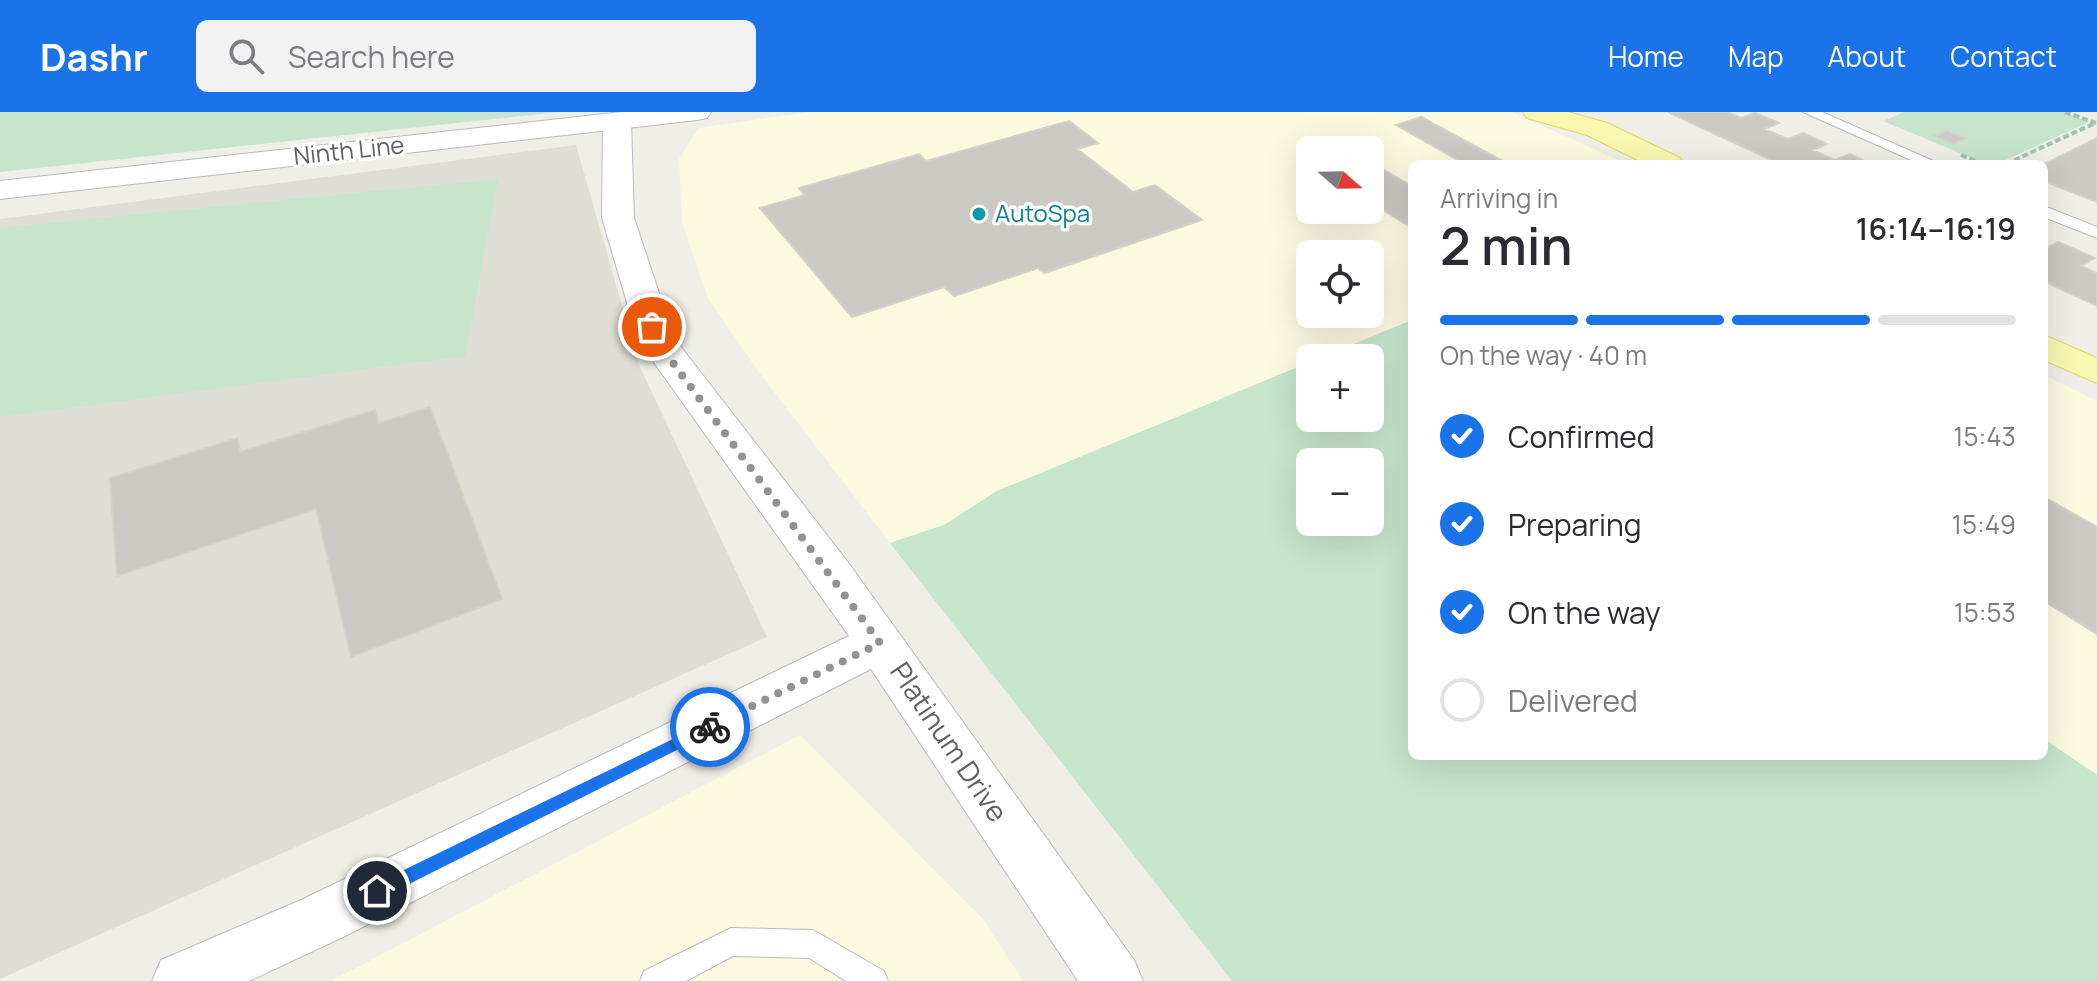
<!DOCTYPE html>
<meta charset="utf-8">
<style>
body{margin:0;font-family:Manrope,sans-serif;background:#f2f2f3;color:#2b2b33;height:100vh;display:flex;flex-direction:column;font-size:30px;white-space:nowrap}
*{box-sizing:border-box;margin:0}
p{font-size:26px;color:#7c7c81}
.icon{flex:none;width:44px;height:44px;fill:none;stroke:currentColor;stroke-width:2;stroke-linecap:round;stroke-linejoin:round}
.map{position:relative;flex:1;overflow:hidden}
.details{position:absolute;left:1408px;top:48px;width:640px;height:600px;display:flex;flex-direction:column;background:#fff;border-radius:12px;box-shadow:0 8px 32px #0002}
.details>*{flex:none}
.needle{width:52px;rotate:110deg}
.controls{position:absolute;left:1296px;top:24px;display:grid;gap:16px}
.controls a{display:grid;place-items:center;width:88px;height:88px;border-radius:12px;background:#fff;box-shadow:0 8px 32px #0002;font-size:40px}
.pin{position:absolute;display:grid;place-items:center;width:68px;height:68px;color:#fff;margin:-34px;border:4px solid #fff;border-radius:50%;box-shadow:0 2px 8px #0007}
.courier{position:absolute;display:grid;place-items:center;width:80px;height:80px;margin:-40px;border:6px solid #1a73e8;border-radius:50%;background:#fff;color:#222;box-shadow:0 2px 10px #0007}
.headline em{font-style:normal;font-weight:600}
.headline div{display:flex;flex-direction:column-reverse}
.headline{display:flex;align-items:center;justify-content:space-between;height:136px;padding:0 32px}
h1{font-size:52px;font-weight:600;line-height:60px}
.bar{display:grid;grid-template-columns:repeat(4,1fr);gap:12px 8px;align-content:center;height:96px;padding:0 32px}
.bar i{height:10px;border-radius:6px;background:#e1e1e2}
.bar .on{background:#1a73e8}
.bar p{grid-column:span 4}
ol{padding:0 32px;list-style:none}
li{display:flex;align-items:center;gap:24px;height:88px}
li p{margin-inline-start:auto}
li .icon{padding:8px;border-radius:50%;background:#1a73e8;color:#fff;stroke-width:4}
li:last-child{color:#7c7c81}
li i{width:44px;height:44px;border:4px solid #e1e1e2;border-radius:50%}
header{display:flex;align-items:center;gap:48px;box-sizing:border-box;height:112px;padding:0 40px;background:#1a73e8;color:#fff}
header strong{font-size:38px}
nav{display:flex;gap:44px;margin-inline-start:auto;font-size:28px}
.search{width:560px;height:72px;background:#f2f2f3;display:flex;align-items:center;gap:20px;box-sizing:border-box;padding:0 28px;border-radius:12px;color:#7c7c81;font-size:30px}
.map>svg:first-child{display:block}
.commercial{fill:#fbf9e0;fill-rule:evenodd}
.education{fill:#dfded5}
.green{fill:#c6e5cb;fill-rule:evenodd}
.building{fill:#cbc9c4;stroke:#d4d1c6;stroke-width:2}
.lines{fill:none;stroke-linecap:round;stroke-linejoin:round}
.service-casing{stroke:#b9babf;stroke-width:2}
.minor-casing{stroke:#b9babf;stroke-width:2}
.secondary-casing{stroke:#b8babf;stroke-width:2}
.primary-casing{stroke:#e7d768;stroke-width:2}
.path{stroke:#9fc5b0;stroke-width:4;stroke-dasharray:6 3;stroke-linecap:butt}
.service{fill:#fff;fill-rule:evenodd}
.minor{fill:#fff;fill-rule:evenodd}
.secondary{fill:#fff;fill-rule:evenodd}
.primary{fill:#f9f8b2;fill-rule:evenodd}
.route{fill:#1a73e8}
.done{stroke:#919293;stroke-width:8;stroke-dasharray:0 14.4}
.culture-dot{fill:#0f9aa8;stroke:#fff;stroke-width:3}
.labels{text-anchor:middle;stroke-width:7;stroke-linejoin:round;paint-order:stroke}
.far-street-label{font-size:24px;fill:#5e6066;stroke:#fff}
.far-culture-label{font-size:24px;fill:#0d838f;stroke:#fff;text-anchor:start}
.street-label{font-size:28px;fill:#5e6066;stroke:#fff}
</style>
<header>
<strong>Dashr</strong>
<div class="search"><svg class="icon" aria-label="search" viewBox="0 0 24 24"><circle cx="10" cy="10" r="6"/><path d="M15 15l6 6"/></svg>Search here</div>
<nav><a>Home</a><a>Map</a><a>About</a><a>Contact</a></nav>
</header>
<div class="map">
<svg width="2097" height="869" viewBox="0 0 2097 869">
<rect width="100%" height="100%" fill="#efefe7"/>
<path class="commercial" d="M809 0H1512L1627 52H1412V208L1320 246H1310V250L997 379 944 413 890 431 758 259 708 186 682 111 679 47 699 16ZM1310 38H1370V98H1310ZM1310 142H1370V202H1310Z
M2044 263 2097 289V663L2044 627Z
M800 623 983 807 1023 869H331Z"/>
<path class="education" d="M576 33 639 253 767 525 0 867V107Z"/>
<path class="green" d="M0 0H560L0 60Z
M1905 0H2063L2089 10 1997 52H1986L1883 9Z
M498 67 465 244 0 305V116Z
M1412 208V644H2044V627L2097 663V869H1232L890 431 944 413 997 379 1310 250V306H1370V246H1320ZM1370 350V410H1310V350Z"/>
<path class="building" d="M1668 0H1727L1741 6 1755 1 1779 11 1764 17 1788 27 1803 21 1827 32 1812 38 1835 48 1850 42 1871 52H1780Z
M1421 5 1508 52H1465L1396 13Z
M1069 9 1098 31 1077 37 1133 80 1155 73 1202 108 1044 161 1038 156 954 184 944 175 852 205 760 96 805 83 799 76 919 42 926 49Z
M1947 19 1965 26 1954 32 1935 24Z
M2097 26V90L2044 69V52Z
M1377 54 1412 74V116L1370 90V56Z
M2058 130 2095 146 2081 154 2097 161V194L2044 169V137Z
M430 295 502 487 351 545 316 397 117 464 110 366 238 326 240 340 375 298 379 311Z
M2044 385 2097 415V522L2044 489Z"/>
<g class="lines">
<defs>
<path id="service" d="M1803 0H1822L1940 52H1920Z
M2044 94 2097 115V126L2044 105Z
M731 816 813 818 884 859 888 869H846L809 846 733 844 686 869H640L644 859Z"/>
<path id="minor" d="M617 2 627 4 631 10 634 106 674 226 847 449 1134 848 1143 869H1078L871 557 341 826 249 869H152L161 848 301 788 849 524 638 228 602 106 603 10 607 4Z"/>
<path id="secondary" d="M622 0H711L707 6 697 8 0 87V69Z"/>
<path id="primary" d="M1523 0H1568L1607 11 1680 46 1684 52H1646L1587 23 1527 6Z
M2044 223 2097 246V271L2044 248Z"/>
</defs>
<use href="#service" class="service-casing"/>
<use href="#minor" class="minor-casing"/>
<use href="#secondary" class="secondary-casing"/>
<use href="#primary" class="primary-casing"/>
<path class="path" d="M2065 0 2096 11
M1961 43 1983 52
M2006 52 2095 11"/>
<use href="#service" class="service"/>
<use href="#minor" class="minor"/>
<use href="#secondary" class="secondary"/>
<use href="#primary" class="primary"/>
</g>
<path class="route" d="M710 609 715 610V619L383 785H371L368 779 371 774Z"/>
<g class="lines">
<path class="done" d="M652 215 656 228 880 531 710 615"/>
</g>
<circle class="culture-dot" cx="979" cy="102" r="8"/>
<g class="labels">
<g class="far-street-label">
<text transform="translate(349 39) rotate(-6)" y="8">Ninth Line</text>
</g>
<g class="far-culture-label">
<text x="995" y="110">AutoSpa</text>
</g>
<g class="street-label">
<text transform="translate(949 630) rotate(56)" y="10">Platinum Drive</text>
</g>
</g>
</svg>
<div class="controls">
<a><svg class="needle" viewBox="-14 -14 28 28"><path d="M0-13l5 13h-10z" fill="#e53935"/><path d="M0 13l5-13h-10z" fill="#7c7c81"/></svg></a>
<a><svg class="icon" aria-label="locate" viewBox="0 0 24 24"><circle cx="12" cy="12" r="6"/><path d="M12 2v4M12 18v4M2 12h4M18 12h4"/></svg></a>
<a>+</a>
<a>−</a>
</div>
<div class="pin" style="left:652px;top:215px;background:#ea580c"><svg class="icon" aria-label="bag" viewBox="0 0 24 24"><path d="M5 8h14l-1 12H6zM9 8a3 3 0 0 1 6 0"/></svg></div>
<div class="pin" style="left:377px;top:779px;background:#1f2937"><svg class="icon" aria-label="home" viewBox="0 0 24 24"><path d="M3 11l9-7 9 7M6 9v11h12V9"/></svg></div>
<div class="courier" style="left:710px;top:615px"><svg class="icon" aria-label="bike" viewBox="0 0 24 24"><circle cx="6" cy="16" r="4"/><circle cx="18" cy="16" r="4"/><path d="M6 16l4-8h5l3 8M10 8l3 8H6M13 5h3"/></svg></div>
<section class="details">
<div class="headline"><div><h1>2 min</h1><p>Arriving in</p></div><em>16:14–16:19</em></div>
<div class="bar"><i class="on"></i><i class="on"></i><i class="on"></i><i></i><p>On the way · 40 m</p></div>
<ol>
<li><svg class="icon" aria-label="check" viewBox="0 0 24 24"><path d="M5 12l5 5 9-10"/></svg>Confirmed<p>15:43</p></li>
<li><svg class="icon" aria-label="check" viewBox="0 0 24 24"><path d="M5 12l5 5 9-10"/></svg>Preparing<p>15:49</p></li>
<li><svg class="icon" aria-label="check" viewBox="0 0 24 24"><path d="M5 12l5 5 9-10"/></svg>On the way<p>15:53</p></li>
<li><i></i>Delivered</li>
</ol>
</section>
</div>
